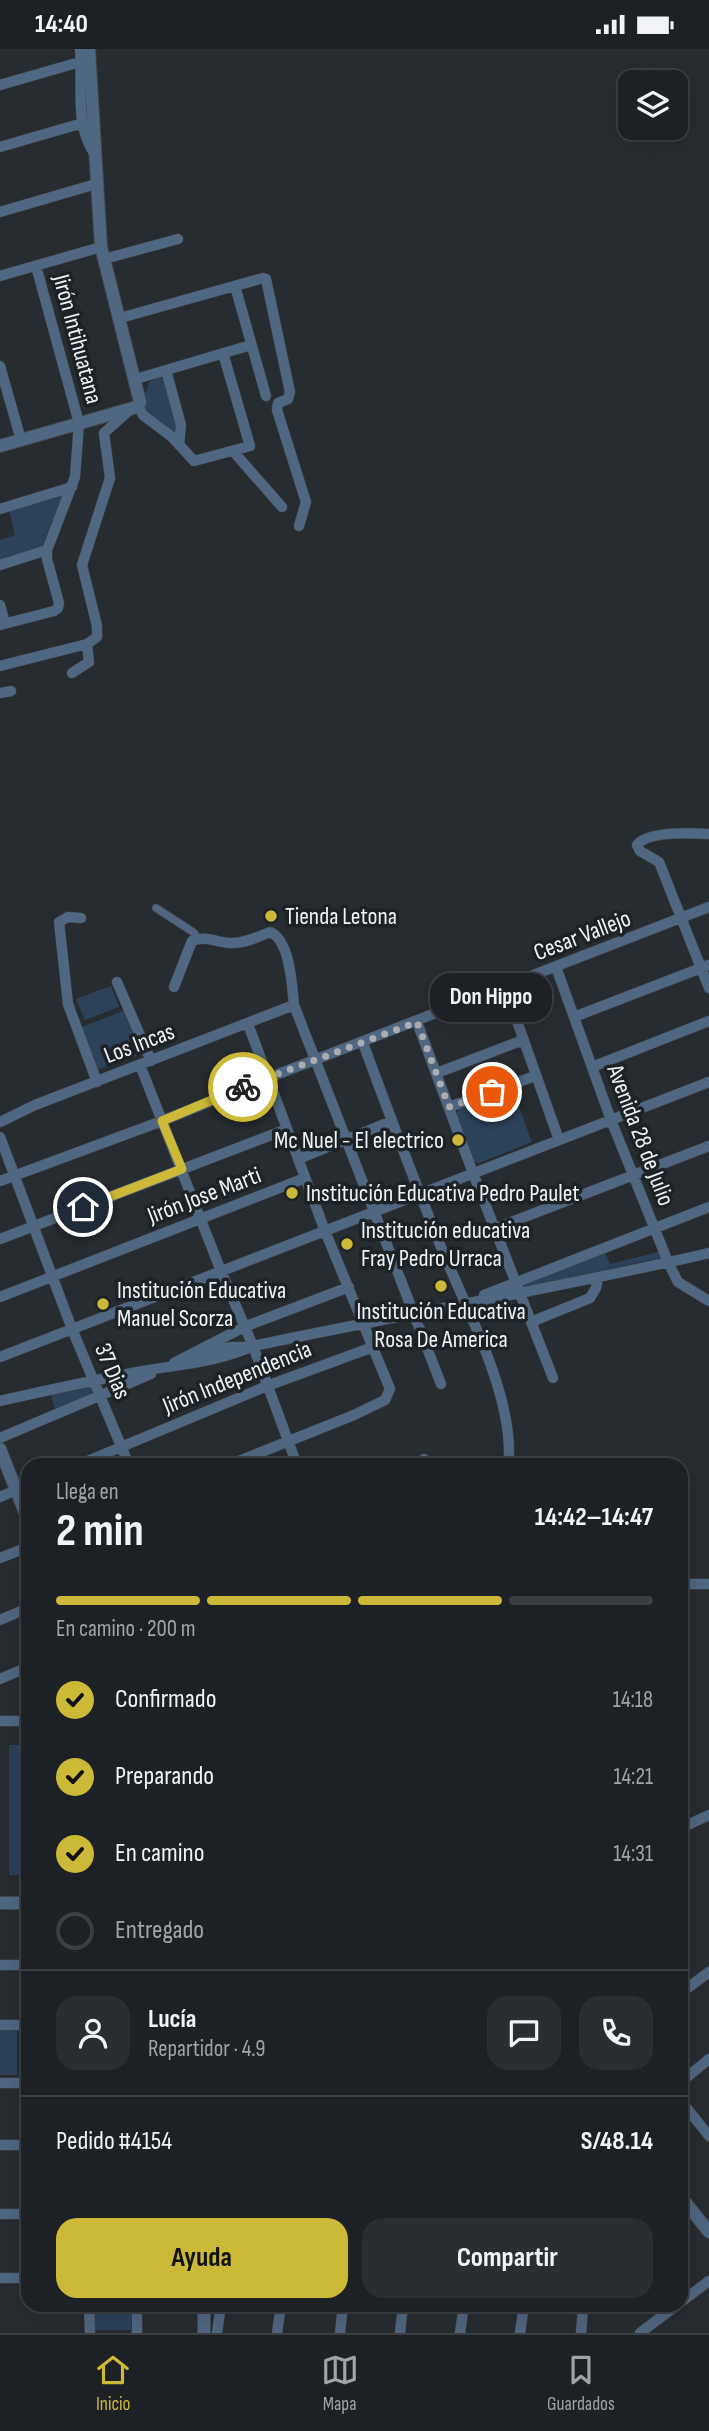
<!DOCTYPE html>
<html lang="es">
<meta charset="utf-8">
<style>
body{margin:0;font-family:"Sofia Sans Condensed",sans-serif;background:#2a2e32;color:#f1f3f6;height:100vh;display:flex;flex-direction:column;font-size:26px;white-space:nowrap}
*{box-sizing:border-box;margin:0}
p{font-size:23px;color:#a0a3a7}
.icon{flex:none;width:38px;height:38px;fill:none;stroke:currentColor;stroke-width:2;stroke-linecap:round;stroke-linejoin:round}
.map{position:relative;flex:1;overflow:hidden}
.drawer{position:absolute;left:21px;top:1409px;width:667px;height:854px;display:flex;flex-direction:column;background:#1d2125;border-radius:21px;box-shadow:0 7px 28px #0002,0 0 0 2px #3b3e42}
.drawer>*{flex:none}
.buttons{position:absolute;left:618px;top:21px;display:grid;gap:14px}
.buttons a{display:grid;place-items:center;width:70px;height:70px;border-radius:14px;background:#1d2125;box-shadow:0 7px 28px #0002,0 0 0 2px #3b3e42;font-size:35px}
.pin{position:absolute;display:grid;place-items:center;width:60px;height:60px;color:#fff;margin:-30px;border:4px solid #fff;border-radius:50%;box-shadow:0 2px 7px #0007}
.courier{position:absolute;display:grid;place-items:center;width:70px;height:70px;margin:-35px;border:5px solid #cdb938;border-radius:50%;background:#fff;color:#222;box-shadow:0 2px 9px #0007}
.bubble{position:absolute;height:49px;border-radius:21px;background:#1d2125;box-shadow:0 7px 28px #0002,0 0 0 2px #3b3e42;font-size:23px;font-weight:700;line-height:49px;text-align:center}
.head em{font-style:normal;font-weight:700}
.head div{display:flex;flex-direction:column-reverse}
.head{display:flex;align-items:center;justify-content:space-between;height:119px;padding:0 35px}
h1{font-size:46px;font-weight:700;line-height:52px}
.bar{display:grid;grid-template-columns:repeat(4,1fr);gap:10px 7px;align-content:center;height:84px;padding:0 35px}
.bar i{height:9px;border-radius:5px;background:#3b3e42}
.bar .current{background:#cdb938}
.bar p{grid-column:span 4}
.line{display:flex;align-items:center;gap:18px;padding:0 35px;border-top:2px solid #3b3e42}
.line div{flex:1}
.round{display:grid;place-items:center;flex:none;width:74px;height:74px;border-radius:21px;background:#2a2e32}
ol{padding:0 35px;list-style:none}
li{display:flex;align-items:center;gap:21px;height:77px}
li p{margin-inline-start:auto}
li .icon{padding:7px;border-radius:50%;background:#cdb938;color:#111;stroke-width:4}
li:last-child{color:#a0a3a7}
li i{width:38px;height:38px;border:4px solid #3b3e42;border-radius:50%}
.action{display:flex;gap:14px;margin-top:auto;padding:14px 35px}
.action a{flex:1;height:80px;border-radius:21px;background:#cdb938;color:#111;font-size:28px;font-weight:700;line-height:80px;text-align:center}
.action a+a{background:#2a2e32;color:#f1f3f6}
.status{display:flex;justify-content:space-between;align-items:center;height:49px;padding:0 35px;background:#1d2125;direction:ltr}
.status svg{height:19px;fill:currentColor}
.tabs{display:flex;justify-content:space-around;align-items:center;height:98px;border-top:2px solid #3b3e42;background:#1d2125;font-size:19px;color:#a0a3a7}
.tabs a{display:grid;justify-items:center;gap:4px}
.tabs .current{color:#cdb938}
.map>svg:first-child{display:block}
.green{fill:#2c4259}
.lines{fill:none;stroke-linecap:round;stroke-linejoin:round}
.pedestrian-casing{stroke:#43484d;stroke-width:9}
.minor-casing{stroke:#43484d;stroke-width:11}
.tertiary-casing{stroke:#43484d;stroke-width:14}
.pedestrian{stroke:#4f6780;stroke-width:7}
.minor{stroke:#4f6780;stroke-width:10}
.tertiary{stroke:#4f6780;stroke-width:12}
.done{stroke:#aaadb1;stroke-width:7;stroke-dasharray:0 12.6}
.route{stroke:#cdb938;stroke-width:9}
.poi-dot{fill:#cdb938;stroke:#1d2227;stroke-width:2.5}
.labels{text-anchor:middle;stroke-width:7;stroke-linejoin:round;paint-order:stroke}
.street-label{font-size:24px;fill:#f0f3f6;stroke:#1d2227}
.poi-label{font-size:24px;fill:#f0f3f6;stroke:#1d2227;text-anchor:start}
</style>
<div class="status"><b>14:40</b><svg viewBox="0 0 49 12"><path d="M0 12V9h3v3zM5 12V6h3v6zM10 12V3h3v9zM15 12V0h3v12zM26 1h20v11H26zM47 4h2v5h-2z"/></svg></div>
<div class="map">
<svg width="709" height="2284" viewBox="0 0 709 2284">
<rect width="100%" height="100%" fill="#272c31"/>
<path class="green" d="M158 328 163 329 179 379 177 385 145 364 142 355 149 333Z
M63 445 41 500 0 513V491L15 486 9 462Z
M111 937 119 958 85 971 76 950Z
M125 961 141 1005 97 1021 80 979Z
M511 1037 532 1093 479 1114 473 1112 456 1066 460 1057Z
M604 1201 610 1215 658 1203 661 1209 520 1239 518 1234Z
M90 1337 94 1348 56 1364 51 1345Z
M9 1696H28V1826H9Z
M0 1980H17V2026H0Z
M95 2256H131V2281H95Z"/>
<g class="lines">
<defs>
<path id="pedestrian" d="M156 859 193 883 198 889"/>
<path id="minor" d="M80 0C83 33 74 75 94 104
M0 36 80 13
M0 98 83 74
M0 163 96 135
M104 210 178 190
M0 227 101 198
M235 237 266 347
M120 269 263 229 266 230 290 343 288 350 278 354 277 361 306 453 299 477
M0 317 21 391
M166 321 181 376 179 396
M136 330 251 296
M138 357 143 366 172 388 194 412 250 397 223 304
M233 402 282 458
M0 460 72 438
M0 516 47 501
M0 556 5 574
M0 576 54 562 58 559 59 554 47 510V501L75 428 79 374 36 217
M0 617 87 595 97 588V577L82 516 110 429 104 384 132 359
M72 624 89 613 87 595
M0 644 11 642
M709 785C692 784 647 782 637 796L640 802 659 813 709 939
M81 869 68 868 59 873 68 955 97 1033
M556 918 611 1071 668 1213 678 1233 709 1252
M117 933 151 1012
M174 938 192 892C205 886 218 894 232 894 245 894 258 888 270 883 290 891 292 936 294 956L441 1335
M505 938 559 1091
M574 968 709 916
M417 973 473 1124 553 1329
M363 994C388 1062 414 1131 441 1198 466 1259 510 1340 509 1405
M140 1016 221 1222 253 1297 297 1416
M592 1018 709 972
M437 1024 523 991
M449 1058 535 1027
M0 1073 35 1056 294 956
M0 1088 72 1280 129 1416
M298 1110 392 1072
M0 1132 162 1072 268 1029 709 858
M496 1179 709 1097
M0 1190 287 1080
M484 1246 709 1158
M0 1248 305 1129
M531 1273 590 1249 596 1239 598 1229
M199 1305 231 1298H246
M0 1308 709 1033
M174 1314 244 1278 349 1238
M0 1352C48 1341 95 1331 143 1322 181 1315 218 1313 253 1297 405 1265 558 1239 709 1204
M0 1389 151 1325
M424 1410 427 1416
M78 1416 267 1337 373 1298
M229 1416 354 1366 385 1351 390 1340 325 1182 248 975
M0 1448 28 1436
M0 1509 28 1498
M681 1535H709
M0 1571 28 1559
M0 1630 28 1618
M0 1672H28
M681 1779 709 1766
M0 1916H28
M681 1944 709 1923
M0 1976H28
M26 1976V2165
M681 2033 709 2010
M0 2034H26
M681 2052 709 2087
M0 2096H26
M0 2165H28
M0 2229H28
M681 2253 709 2232
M89 2256 90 2284
M137 2256V2284
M442 2256 583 2260 589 2256
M217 2284 221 2256
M277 2284 281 2256
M340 2284 343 2256
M400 2284 403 2256
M460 2284 464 2256
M520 2284 524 2256
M581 2284 583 2260
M640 2284 677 2256"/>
<path id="tertiary" d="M0 397 133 359 138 357 140 353 101 198 89 0
M0 1400 28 1471
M0 1854H28
M681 2148 709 2183
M204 2284V2256"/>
</defs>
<use href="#pedestrian" class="pedestrian-casing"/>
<use href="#minor" class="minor-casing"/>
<use href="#tertiary" class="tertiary-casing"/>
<use href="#pedestrian" class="pedestrian"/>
<use href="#minor" class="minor"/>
<use href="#tertiary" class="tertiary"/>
</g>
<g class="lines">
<path class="done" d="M243 1038 417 973 449 1058 492 1043"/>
<path class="route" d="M83 1158 182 1120 162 1072 243 1038"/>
</g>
<g class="poi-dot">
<circle cx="271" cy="867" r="7"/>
<circle cx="458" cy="1091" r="7"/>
<circle cx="292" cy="1144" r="7"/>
<circle cx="347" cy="1195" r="7"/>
<circle cx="441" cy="1237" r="7"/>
<circle cx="103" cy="1255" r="7"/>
</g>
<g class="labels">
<g class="street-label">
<text transform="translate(78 290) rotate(75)" y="8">Jirón Intihuatana</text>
<text transform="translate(582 886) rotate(-21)" y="8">Cesar Vallejo</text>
<text transform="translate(139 994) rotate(-21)" y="8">Los Incas</text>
<text transform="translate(641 1086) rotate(69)" y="8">Avenida 28 de Julio</text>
<text transform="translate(204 1146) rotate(-21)" y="8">Jirón Jose Marti</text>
<text transform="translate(113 1322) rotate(67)" y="8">37 Dias</text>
<text transform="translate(237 1328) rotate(-22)" y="8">Jirón Independencia</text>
</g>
<g class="poi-label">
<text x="285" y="875">Tienda Letona</text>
<text x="444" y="1099" text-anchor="end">Mc Nuel - El electrico</text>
<text x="306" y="1152">Institución Educativa Pedro Paulet</text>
<text x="361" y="1189">Institución educativa<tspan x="361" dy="28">Fray Pedro Urraca</tspan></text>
<text x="117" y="1249">Institución Educativa<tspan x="117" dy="28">Manuel Scorza</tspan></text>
<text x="441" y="1270" text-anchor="middle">Institución Educativa<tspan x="441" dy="28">Rosa De America</tspan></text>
</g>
</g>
</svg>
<div class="buttons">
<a><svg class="icon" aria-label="layers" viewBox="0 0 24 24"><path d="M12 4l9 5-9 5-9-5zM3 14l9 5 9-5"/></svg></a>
</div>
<div class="pin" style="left:492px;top:1043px;background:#ea580c"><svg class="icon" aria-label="bag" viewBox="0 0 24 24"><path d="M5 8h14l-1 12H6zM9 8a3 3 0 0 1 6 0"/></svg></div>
<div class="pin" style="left:83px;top:1158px;background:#1f2937"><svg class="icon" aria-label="home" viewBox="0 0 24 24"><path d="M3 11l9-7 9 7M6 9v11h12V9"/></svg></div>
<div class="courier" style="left:243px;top:1038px"><svg class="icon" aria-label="bike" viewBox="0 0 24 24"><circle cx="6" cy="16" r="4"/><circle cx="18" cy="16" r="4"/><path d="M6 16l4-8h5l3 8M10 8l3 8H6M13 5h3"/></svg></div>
<div class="bubble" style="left:430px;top:924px;width:122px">Don Hippo</div>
<section class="drawer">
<div class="head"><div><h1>2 min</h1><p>Llega en</p></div><em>14:42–14:47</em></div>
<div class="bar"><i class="current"></i><i class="current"></i><i class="current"></i><i></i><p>En camino · 200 m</p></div>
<ol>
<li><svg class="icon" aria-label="check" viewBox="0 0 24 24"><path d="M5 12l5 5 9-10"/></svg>Confirmado<p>14:18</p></li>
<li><svg class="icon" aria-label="check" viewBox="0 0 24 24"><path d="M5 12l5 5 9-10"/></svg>Preparando<p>14:21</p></li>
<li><svg class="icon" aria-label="check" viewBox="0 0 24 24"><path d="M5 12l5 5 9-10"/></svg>En camino<p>14:31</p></li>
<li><i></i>Entregado</li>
</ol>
<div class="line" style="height:126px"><a class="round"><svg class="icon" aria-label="person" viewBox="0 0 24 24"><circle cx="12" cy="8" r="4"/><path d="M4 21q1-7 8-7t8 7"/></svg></a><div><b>Lucía</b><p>Repartidor · 4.9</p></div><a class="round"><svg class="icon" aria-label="chat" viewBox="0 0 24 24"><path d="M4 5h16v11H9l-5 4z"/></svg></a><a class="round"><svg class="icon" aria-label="phone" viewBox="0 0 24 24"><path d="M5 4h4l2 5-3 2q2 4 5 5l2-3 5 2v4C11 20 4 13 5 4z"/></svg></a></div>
<div class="line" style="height:91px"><div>Pedido #4154</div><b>S/48.14</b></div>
<div class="action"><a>Ayuda</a><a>Compartir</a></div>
</section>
</div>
<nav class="tabs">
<a class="current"><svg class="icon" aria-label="home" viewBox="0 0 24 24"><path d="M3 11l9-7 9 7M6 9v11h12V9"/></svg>Inicio</a>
<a><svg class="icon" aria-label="map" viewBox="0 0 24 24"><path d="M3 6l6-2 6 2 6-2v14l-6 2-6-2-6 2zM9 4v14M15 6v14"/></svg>Mapa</a>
<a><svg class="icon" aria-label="saved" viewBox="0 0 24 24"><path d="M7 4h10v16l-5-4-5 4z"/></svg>Guardados</a>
</nav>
